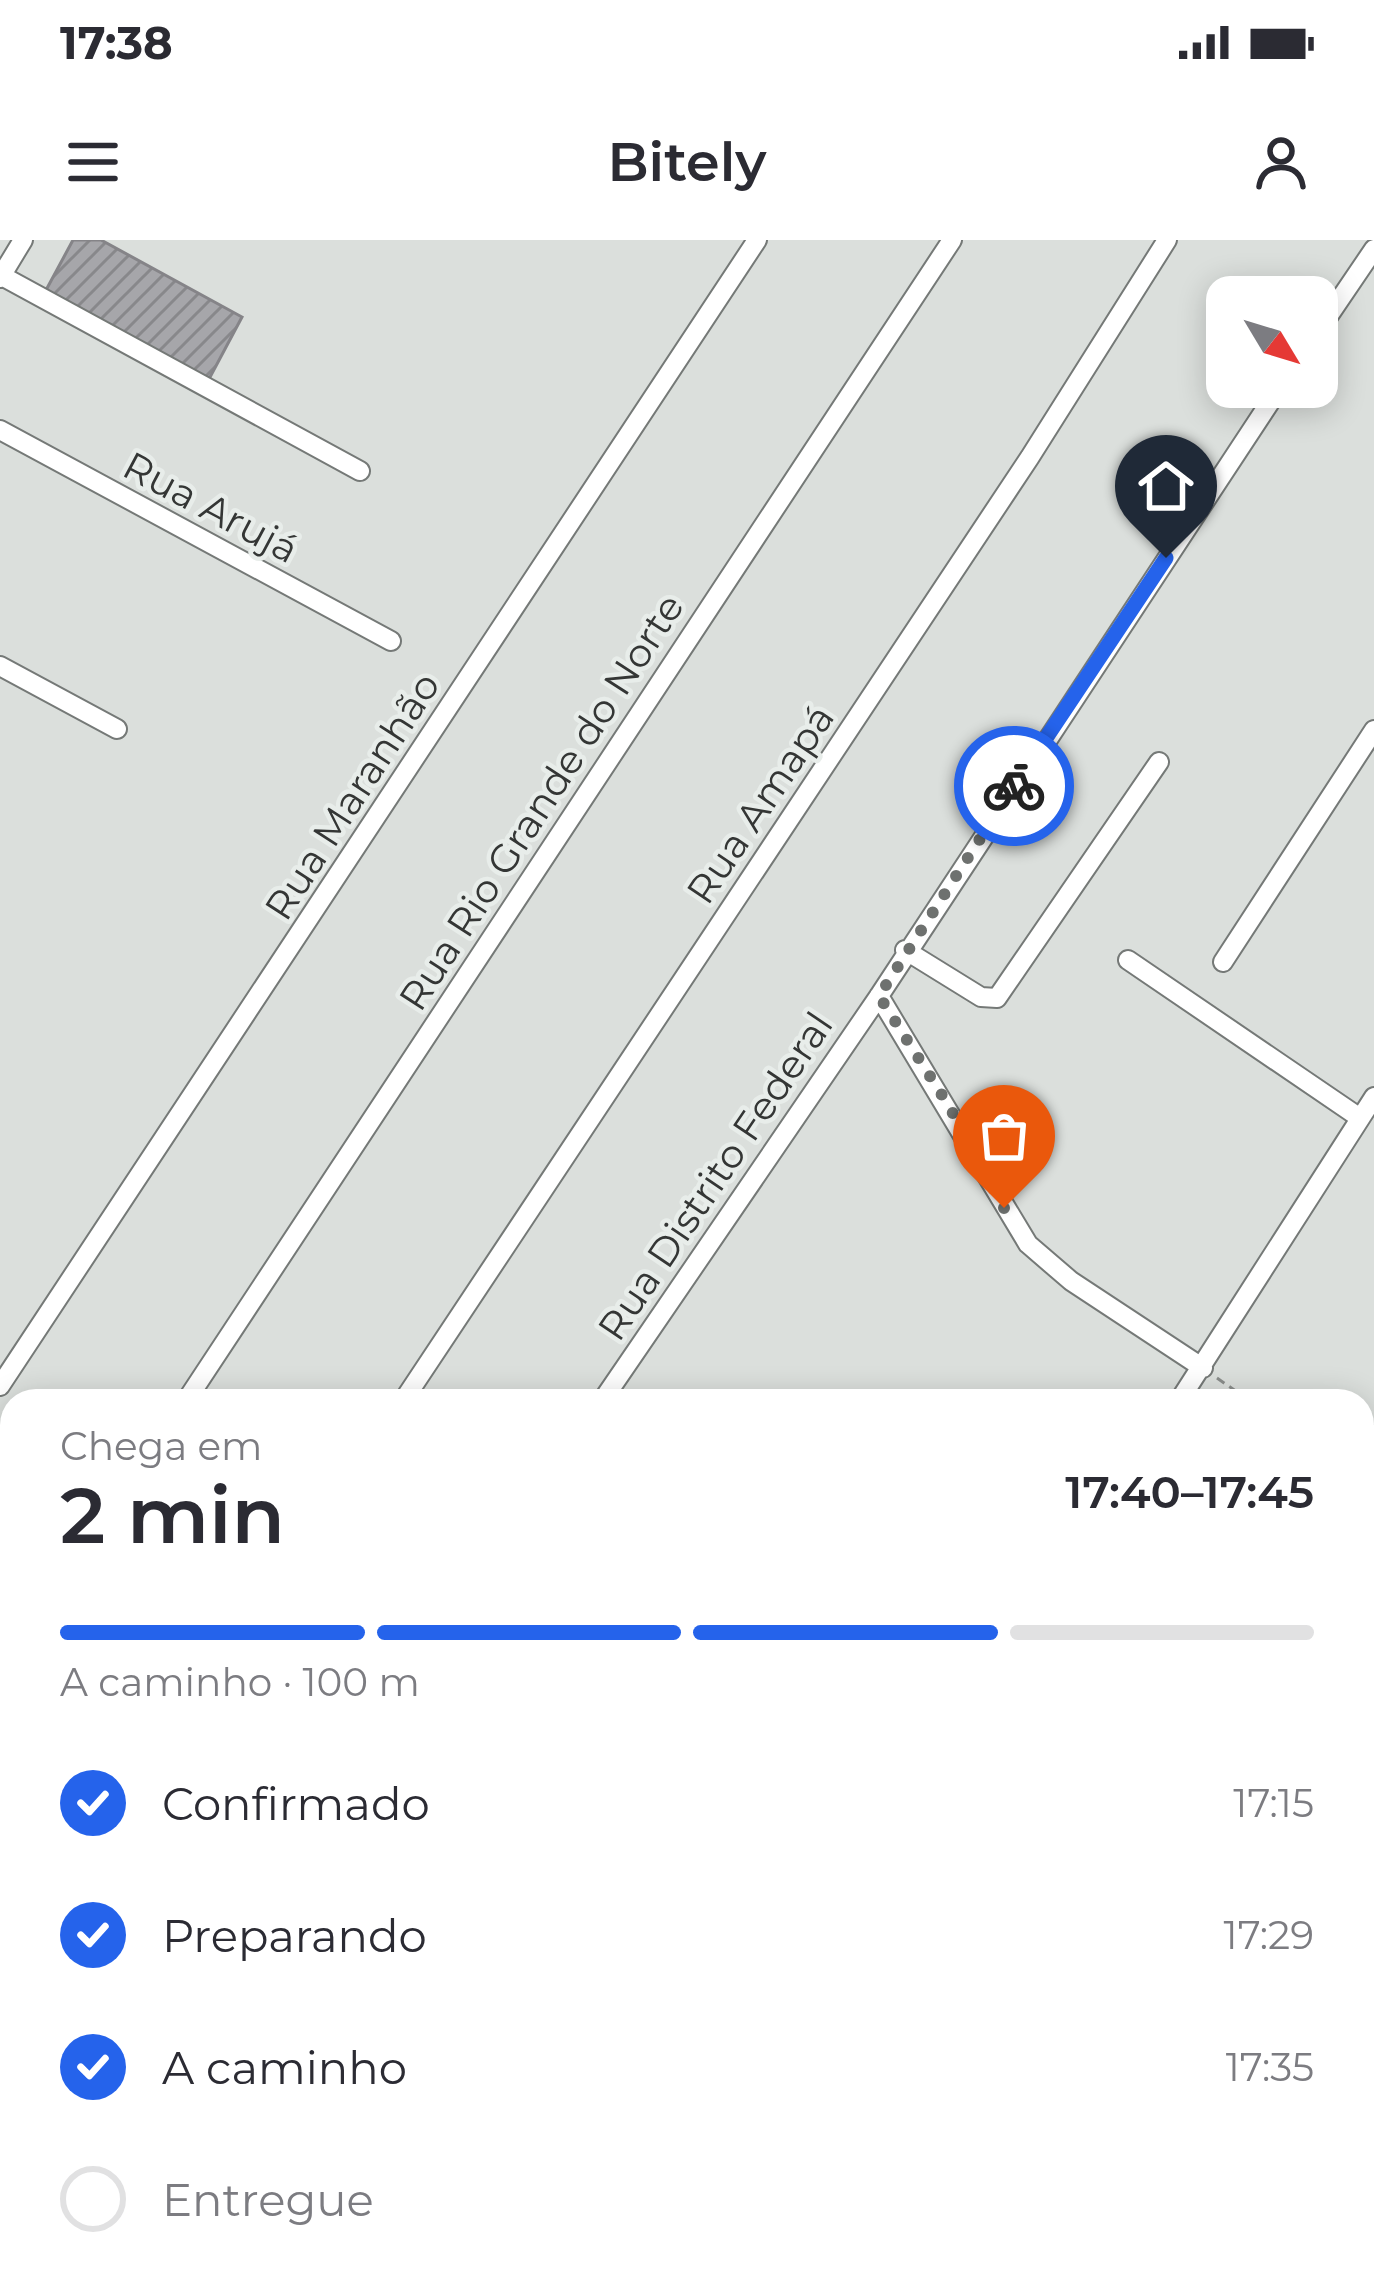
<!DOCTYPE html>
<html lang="pt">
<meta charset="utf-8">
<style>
body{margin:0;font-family:Montserrat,sans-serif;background:#f2f2f3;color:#2b2b33;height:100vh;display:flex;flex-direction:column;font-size:45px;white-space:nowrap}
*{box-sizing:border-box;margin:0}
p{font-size:39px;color:#7c7c81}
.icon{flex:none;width:66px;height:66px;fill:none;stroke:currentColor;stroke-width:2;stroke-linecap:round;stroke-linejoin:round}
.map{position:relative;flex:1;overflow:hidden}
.sheet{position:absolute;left:0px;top:1149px;width:1374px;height:903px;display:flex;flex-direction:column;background:#fff;border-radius:36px 36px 0 0;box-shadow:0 6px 30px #0003}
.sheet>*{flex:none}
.needle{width:78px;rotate:128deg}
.fabs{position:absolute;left:1206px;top:36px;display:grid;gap:24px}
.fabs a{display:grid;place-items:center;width:132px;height:132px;border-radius:24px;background:#fff;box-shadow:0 6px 30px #0003;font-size:60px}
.pin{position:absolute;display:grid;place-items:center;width:102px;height:102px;color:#fff;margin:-123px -51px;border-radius:50% 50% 50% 0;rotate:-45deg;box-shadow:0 0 12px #0007}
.pin .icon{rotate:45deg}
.courier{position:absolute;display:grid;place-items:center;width:120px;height:120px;margin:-60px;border:9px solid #2563eb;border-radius:50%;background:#fff;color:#222;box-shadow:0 3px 15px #0007}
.summary em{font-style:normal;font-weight:600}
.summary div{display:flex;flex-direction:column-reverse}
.summary{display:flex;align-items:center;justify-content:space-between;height:204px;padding:0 60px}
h1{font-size:78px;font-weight:600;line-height:90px}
.bar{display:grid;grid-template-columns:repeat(4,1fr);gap:18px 12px;align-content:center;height:144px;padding:0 60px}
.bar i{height:15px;border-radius:9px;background:#e1e1e2}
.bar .on{background:#2563eb}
.bar p{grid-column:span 4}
ol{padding:0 60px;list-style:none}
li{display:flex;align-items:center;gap:36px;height:132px}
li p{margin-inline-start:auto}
li .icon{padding:12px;border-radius:50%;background:#2563eb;color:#fff;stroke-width:4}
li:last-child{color:#7c7c81}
li i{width:66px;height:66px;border:6px solid #e1e1e2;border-radius:50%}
.status{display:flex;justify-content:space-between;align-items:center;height:84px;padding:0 60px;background:#fff;direction:ltr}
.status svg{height:33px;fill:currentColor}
header{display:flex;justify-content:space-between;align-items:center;height:156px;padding:0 60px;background:#fff;font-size:54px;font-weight:600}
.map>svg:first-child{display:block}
.building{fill:url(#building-hatch);stroke:#858488;stroke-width:3}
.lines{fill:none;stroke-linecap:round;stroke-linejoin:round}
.minor-casing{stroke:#757977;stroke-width:22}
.major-casing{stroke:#408f66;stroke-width:28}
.path{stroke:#8a8d8b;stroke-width:3;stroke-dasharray:9 6;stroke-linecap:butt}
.minor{stroke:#fff;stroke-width:18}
.major{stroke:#91d9b3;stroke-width:24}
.rail-casing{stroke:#7b7e7c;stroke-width:10}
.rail{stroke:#e8edea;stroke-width:6;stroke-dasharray:18;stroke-linecap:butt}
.path-bridge{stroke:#8a8d8b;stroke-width:3;stroke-dasharray:9 6;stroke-linecap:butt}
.done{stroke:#6e716f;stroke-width:12;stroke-dasharray:0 21.6}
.route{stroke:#2563eb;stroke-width:15}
.labels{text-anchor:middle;stroke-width:9;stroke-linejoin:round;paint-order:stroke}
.street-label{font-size:39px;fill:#343635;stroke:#e8edea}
</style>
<div class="status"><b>17:38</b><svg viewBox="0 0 49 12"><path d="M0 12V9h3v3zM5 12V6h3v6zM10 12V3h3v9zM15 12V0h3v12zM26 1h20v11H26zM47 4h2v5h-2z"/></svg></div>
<header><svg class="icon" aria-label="menu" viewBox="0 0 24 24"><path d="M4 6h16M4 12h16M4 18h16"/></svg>Bitely<svg class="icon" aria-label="person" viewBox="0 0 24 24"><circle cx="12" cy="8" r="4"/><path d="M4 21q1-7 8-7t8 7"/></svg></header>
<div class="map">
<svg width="1374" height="2051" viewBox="0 0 1374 2051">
<defs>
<pattern id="building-hatch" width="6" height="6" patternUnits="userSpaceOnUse" patternTransform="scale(3)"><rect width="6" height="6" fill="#a6a6aa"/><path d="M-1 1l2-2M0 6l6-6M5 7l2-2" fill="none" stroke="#88888b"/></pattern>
</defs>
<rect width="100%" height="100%" fill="#dbdfdc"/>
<path class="building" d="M73 0H101L242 77 208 141 45 52Z
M1362 1851 1374 1859V1886L1364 1901Z"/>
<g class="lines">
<defs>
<path id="minor" d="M2 36 360 231
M0 38 23 0
M1317 93 1374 9
M0 190 391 401
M0 426 117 489
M905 710 981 757 997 758 1159 522
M1128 720 1360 878
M1223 722 1374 490
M879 756 1028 1004 1071 1041 1203 1128
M0 1146 757 0
M186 1161 952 0
M403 1161 1030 217 1167 0
M602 1161 879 756 1280 147
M1179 1161 1374 857
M1362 1213 1374 1195
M0 1300 12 1305
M1362 1500 1374 1481
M1362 1737 1374 1719
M0 1806 12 1814
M1362 2021 1374 2031
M587 2040H601
M1335 2040 1345 2051"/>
<path id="major" d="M0 1406 12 1411
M821 2040 822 2051
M1126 2040 1141 2051"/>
</defs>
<use href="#minor" class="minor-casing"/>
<use href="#major" class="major-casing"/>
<path class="path" d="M1217 1138 1250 1161
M1281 2040 1292 2051
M1192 2051 1200 2045 1209 2051"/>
<use href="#minor" class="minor"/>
<use href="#major" class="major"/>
<defs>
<path id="rail" d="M0 1356 12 1361
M0 1381 12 1386
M1233 2040 1244 2051
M1258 2040 1270 2051
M1311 2040 1322 2051"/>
</defs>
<use href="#rail" class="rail-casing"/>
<use href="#rail" class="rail"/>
<path class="path-bridge" d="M1256 2051 1267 2040"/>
</g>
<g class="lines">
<path class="done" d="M1004 968 949 866 879 756 1014 546"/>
<path class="route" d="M1014 546 1166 318"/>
</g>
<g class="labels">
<g class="street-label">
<text transform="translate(211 267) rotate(28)" y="14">Rua Arujá</text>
<text transform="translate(352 556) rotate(-57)" y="14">Rua Maranhão</text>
<text transform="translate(541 562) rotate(-57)" y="14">Rua Rio Grande do Norte</text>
<text transform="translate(760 564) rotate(-56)" y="14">Rua Amapá</text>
<text transform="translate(715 936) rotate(-56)" y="14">Rua Distrito Federal</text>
</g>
</g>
</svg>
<div class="fabs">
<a><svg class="needle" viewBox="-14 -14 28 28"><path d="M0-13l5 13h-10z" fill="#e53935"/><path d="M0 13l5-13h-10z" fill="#7c7c81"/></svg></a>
</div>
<div class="pin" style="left:1004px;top:968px;background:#ea580c"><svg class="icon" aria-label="bag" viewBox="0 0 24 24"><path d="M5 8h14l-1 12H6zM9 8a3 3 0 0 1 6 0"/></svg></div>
<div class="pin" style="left:1166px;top:318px;background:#1f2937"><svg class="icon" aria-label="home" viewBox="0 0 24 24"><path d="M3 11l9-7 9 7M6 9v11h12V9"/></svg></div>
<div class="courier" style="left:1014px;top:546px"><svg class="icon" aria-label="bike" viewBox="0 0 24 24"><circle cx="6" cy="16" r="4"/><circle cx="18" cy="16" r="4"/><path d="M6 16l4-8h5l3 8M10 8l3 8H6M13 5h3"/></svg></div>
<section class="sheet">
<div class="summary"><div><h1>2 min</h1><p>Chega em</p></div><em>17:40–17:45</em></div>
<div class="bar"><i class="on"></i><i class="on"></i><i class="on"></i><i></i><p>A caminho · 100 m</p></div>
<ol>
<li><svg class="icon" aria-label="check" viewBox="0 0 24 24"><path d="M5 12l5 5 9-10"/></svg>Confirmado<p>17:15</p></li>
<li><svg class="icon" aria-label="check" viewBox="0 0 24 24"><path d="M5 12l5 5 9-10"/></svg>Preparando<p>17:29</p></li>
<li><svg class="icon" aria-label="check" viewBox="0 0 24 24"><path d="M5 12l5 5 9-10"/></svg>A caminho<p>17:35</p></li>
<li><i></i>Entregue</li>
</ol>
</section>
</div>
